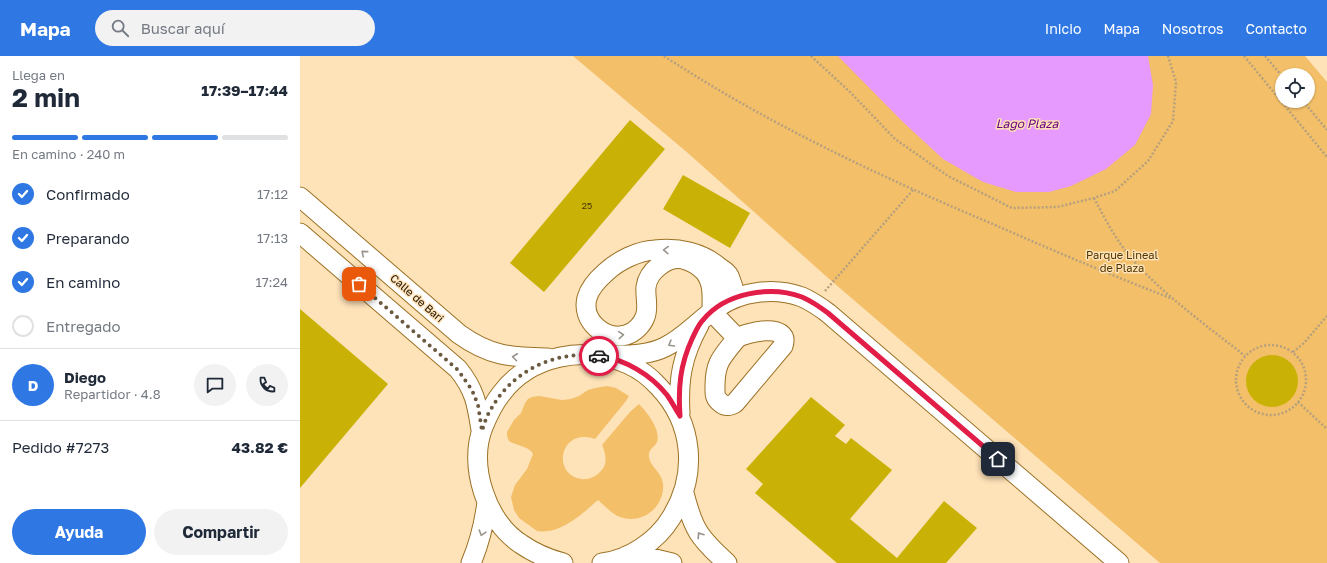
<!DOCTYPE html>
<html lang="es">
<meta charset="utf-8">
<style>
body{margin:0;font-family:"Golos Text",sans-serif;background:#f2f2f3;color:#1f2937;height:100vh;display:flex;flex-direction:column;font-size:15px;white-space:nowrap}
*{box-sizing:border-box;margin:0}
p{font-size:13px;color:#747a83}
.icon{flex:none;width:22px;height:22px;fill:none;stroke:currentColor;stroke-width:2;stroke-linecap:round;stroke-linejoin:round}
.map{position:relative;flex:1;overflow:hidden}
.drawer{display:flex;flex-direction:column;background:#fff;width:300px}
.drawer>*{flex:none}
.controls{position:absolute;left:975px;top:12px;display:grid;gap:8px}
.controls a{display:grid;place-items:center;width:40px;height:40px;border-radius:50%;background:#fff;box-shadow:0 1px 3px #0004;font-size:20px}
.pin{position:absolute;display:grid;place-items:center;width:34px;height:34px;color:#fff;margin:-17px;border-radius:8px;box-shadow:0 2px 6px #0006}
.courier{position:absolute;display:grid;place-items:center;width:40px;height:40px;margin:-20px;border:3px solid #e11d48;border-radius:50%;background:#fff;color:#222;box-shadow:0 1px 5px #0007}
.summary em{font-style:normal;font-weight:700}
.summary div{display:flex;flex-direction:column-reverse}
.summary{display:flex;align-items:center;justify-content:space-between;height:68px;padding:0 12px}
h1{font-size:26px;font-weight:700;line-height:30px}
.bar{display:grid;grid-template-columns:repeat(4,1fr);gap:6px 4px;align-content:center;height:48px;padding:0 12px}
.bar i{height:5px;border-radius:3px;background:#e0e1e3}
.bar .on{background:#2f78e4}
.bar p{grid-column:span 4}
.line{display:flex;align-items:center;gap:10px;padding:0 12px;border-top:1px solid #e0e1e3}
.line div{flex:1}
.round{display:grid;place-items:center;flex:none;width:42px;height:42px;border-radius:21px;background:#f2f2f3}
ol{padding:0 12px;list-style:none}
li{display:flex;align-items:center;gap:12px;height:44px}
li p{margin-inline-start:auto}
li .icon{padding:4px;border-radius:50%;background:#2f78e4;color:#fff;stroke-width:4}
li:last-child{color:#747a83}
li i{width:22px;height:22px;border:2px solid #e0e1e3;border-radius:50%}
.button{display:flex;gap:8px;margin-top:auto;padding:8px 12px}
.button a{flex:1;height:46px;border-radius:24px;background:#2f78e4;color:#fff;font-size:16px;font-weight:700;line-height:46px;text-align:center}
.button a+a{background:#f2f2f3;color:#1f2937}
header{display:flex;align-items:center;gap:24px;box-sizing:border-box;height:56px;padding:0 20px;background:#2f78e4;color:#fff}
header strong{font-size:19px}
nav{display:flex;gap:22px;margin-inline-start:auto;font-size:14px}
.search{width:280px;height:36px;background:#f2f2f3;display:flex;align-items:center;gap:10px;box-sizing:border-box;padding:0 14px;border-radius:22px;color:#747a83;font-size:15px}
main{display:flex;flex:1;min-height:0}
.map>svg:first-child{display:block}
.green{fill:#f3bf68;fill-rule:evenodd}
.water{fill:#e79afd}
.building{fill:#cab105}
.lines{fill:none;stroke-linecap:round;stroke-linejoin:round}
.minor-casing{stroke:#9b7124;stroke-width:21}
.path{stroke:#b7a07e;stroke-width:2.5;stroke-dasharray:2 2;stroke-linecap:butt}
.minor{stroke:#fff;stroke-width:19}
.oneway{stroke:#9a948c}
.done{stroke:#6c5a40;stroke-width:4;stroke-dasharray:0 7.2}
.route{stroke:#e11d48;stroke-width:5}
.labels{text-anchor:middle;stroke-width:3;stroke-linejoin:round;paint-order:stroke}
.number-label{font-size:9px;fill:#493901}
.park-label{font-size:11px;fill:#513700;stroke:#fee2b8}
.street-label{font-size:11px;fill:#1e1100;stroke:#fee2b8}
.water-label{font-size:12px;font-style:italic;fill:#6b0181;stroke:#fee2b8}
</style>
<header>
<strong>Mapa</strong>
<div class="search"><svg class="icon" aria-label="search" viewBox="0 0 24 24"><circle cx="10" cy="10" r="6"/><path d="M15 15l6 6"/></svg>Buscar aquí</div>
<nav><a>Inicio</a><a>Mapa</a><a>Nosotros</a><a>Contacto</a></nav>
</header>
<main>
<section class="drawer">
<div class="summary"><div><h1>2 min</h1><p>Llega en</p></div><em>17:39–17:44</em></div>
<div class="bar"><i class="on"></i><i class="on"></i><i class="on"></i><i></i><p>En camino · 240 m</p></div>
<ol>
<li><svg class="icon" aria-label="check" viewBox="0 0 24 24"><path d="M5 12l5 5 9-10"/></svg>Confirmado<p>17:12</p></li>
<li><svg class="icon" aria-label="check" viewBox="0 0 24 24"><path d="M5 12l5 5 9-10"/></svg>Preparando<p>17:13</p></li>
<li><svg class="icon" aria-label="check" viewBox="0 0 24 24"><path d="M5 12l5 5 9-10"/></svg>En camino<p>17:24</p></li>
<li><i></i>Entregado</li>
</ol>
<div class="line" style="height:72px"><b class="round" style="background:#2f78e4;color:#fff">D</b><div><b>Diego</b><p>Repartidor · 4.8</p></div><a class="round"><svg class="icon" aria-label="chat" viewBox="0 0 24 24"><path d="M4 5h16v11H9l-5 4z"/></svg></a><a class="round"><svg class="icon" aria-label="phone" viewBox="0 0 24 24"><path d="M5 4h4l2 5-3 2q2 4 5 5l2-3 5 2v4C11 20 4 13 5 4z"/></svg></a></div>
<div class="line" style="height:52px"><div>Pedido #7273</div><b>43.82 €</b></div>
<div class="button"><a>Ayuda</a><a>Compartir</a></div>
</section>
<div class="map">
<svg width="1027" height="507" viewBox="0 0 1027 507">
<rect width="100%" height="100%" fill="#fee2b8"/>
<path class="green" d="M273 0H1005L1027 26V507H860L527 221 389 98ZM982 19H1008V45H982Z
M307 330 316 332 329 340 326 345 295 383C260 371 251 418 281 423 288 424 296 421 301 415 308 408 306 398 302 389L330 356 339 348C347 356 361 374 357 386 354 392 348 393 349 401 350 411 362 416 363 428 365 451 342 469 320 461 312 458 305 450 298 444 282 458 260 479 237 475L219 462 214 454 211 441 215 429 227 413 233 398C229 390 217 390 209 385L207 380V376L214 364 221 357 225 347 228 343 232 341 239 340 262 344 271 343 279 340 288 334 295 332Z"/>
<path class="water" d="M538 0H848L853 29 851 58 835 89 806 113 771 130 749 136H716L683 126 643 103 603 66Z"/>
<path class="building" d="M330 64 365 93 244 236 210 207Z
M383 119 450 157 430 192 363 153Z
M0 253 88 328 0 432Z
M946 325a26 26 0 1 1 52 0a26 26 0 1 1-52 0Z
M511 341 545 369 535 380 546 388 551 382 592 414 550 463 597 502 644 445 677 472 646 507H537L455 437 463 428 446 413Z"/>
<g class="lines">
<defs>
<path id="minor" d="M0 141 159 278C191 301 211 301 248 302
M0 177 158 313C175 334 177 348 181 374
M412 228 433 243C435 237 434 234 432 228 431 226 430 222 429 220 427 216 423 214 420 212 403 197 378 191 355 194 338 195 319 204 306 216 298 223 290 231 287 242 281 264 304 285 326 279 334 277 342 269 345 261 349 252 345 241 346 231 348 215 367 200 383 203 391 205 399 210 404 215 414 227 412 241 412 256L437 282C423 300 415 305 415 330 415 337 414 342 421 347 426 351 430 350 435 347L483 290C491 266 447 276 437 282
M305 300C325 299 347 300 365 291 385 281 399 264 417 252 440 235 475 231 502 241 511 245 520 251 528 257L819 507
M380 358C378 323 382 300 399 269
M384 437C393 473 399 482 427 507
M326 500 351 502 372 507
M171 507C180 486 184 469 187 446
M263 507C248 503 234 497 221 488 186 465 168 410 183 371 188 359 193 348 201 338 230 299 285 289 328 308 339 313 350 321 358 330 394 367 398 419 371 462 357 485 329 504 302 507"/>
</defs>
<use href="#minor" class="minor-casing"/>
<path class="path" d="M364 0C468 68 581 121 695 169 754 195 813 220 873 243
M511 0 550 36 595 83 648 120 712 152 757 151 794 142 815 135 848 105 873 65 876 26 868 0
M944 0 1027 101
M965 0 982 20
M1003 45 1027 74
M794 142C805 163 817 186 833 204 866 241 906 269 945 300
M525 235 613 134
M936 324a35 35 0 1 1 70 0a35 35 0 1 1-70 0Z
M993 296 1004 287 1027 260
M998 346 1027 373"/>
<use href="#minor" class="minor"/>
</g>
<defs><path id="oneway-chevron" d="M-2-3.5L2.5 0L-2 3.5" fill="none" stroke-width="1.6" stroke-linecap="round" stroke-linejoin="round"/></defs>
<g class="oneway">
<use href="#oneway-chevron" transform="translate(366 194) rotate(-178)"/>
<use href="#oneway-chevron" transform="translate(64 197) rotate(-139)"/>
<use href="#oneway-chevron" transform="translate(321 279) rotate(-5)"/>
<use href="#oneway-chevron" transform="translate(371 288) rotate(150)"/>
<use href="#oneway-chevron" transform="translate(215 301) rotate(-173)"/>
<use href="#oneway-chevron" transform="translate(182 477) rotate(107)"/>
<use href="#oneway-chevron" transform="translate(400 479) rotate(-123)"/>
</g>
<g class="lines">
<path class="done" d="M59 228 158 314 172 334 178 349 182 375C184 369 186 361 190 355 211 315 255 294 299 300"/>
<path class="route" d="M299 300C325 303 351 319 367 339 372 346 376 354 380 360 378 332 380 309 392 283 395 277 398 269 403 264 425 237 470 229 502 241 511 245 520 251 528 257L698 403"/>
</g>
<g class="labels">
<g class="number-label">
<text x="287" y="153">25</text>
</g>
<g class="park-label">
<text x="822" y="203">Parque Lineal<tspan x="822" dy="13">de Plaza</tspan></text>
</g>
<g class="street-label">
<text transform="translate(117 242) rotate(41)" y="4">Calle de Bari</text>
</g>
<g class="water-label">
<text x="727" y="72">Lago Plaza</text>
</g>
</g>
</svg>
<div class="controls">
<a><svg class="icon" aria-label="locate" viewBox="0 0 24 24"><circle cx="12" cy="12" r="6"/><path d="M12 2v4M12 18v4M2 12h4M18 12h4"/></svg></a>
</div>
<div class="pin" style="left:59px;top:228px;background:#ea580c"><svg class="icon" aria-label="bag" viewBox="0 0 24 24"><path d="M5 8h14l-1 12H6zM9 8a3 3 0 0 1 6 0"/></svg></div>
<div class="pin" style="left:698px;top:403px;background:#1f2937"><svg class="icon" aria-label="home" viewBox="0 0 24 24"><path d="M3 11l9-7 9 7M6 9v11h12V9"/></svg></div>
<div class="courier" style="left:299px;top:300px"><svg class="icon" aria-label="car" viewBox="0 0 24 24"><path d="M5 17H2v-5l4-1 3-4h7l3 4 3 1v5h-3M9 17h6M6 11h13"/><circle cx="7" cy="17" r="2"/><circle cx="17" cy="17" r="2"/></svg></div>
</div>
</main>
